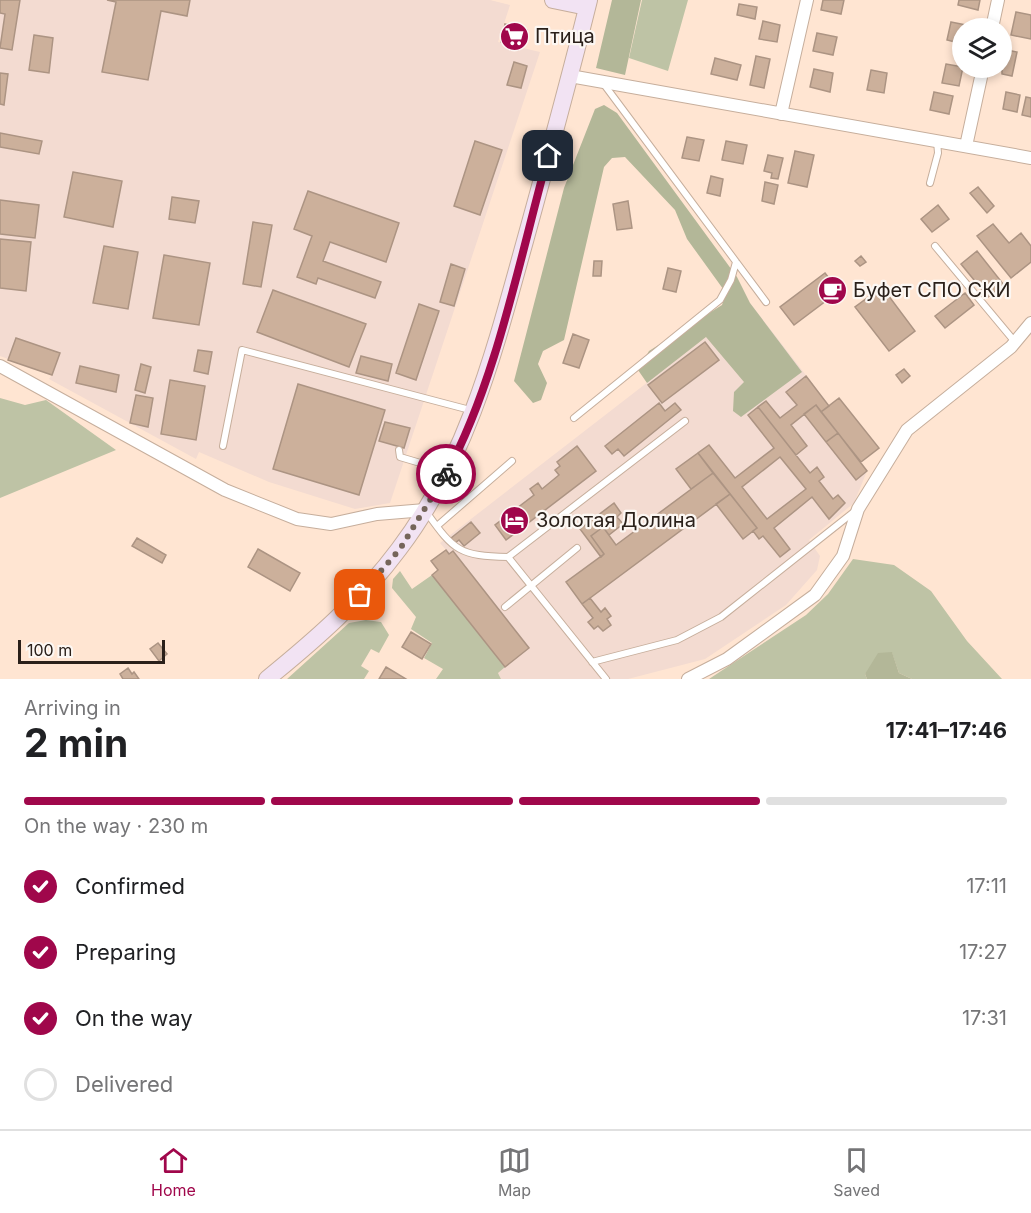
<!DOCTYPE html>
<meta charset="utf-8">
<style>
body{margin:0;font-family:Inter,sans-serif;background:#f2f2f2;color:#202124;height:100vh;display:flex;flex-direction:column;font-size:22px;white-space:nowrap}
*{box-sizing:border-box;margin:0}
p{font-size:20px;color:#757577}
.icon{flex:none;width:33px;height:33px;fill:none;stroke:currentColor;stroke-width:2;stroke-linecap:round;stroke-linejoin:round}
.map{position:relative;height:679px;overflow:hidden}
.sheet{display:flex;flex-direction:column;background:#fff;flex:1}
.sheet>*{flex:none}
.buttons{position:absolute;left:952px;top:18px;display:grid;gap:12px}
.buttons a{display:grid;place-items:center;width:60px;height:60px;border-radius:50%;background:#fff;box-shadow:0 3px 9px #0003;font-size:30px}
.scale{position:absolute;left:18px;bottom:15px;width:147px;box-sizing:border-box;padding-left:6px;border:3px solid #2a201a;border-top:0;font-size:16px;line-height:21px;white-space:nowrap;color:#2a201a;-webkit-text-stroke:4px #fcf7f3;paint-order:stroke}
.pin{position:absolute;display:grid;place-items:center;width:51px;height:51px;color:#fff;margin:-26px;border-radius:12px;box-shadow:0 3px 9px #0006}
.courier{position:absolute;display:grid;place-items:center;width:60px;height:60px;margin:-30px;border:4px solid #a0074b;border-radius:50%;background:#fff;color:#222;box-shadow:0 2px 8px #0007}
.overview em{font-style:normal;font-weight:700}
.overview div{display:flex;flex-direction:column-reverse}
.overview{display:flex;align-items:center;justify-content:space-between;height:102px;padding:0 24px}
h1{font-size:39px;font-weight:700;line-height:45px}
.bar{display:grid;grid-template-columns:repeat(4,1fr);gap:9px 6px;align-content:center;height:72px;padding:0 24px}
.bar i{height:8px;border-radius:4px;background:#e0e0e0}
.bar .current{background:#a0074b}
.bar p{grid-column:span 4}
ol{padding:0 24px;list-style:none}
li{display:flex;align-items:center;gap:18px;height:66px}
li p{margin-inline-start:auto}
li .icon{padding:6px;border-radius:50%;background:#a0074b;color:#fff;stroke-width:4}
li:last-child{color:#757577}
li i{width:33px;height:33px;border:3px solid #e0e0e0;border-radius:50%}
.menu{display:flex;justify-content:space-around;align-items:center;height:84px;border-top:2px solid #e0e0e0;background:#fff;font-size:16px;color:#757577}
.menu a{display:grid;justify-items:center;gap:3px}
.menu .current{color:#a0074b}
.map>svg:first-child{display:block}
.industrial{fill:#f3dbd1}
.green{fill:#bec3a5}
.forest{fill:#b3b798}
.building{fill:#ccb09b;stroke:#ac9483;stroke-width:1.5;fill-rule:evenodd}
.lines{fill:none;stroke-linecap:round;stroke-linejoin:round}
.lane-casing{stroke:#c6ae9c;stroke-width:8}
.street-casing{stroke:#c6ae9c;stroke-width:14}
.secondary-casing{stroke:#c6ae9c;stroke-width:18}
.lane{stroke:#fff;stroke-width:6}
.street{stroke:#fff;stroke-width:12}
.secondary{stroke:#f2e3f3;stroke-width:16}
.done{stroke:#75655a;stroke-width:6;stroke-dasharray:0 10.8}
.route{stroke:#a0074b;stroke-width:8}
.labels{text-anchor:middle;stroke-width:4.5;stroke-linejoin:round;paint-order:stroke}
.poi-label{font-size:20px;fill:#2a201a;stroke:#fcf7f3;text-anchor:start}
</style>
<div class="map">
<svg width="1031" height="679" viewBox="0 0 1031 679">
<rect width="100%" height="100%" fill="#ffe5d2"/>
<path class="industrial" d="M0 0H490L510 5 498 42 540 52 390 503 355 509 269 482 199 452 196 459 49 379 52 375 0 356Z
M750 303 829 405 839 398 879 448 861 462 867 471 854 503 809 540 820 556 817 570 786 605 705 659 628 679H501L498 673 504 667 432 575 438 570 431 561 446 550 440 543Z"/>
<path class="green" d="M642 0H688L668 71 629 58Z
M0 398 25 405 46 400 116 450 0 498Z
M853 559 894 565 931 591 967 641 1002 679H912L899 673 892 653 865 674 867 679H709L806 615 828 594Z
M400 571 412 589 432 575 505 667 498 673 501 679H436L443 669 424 658 432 643 411 629 416 617 392 588 393 579Z
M366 620 381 622 389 635 379 653 371 649 361 666 369 671 364 679H287L349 623Z"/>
<path class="forest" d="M612 0H641L625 75 596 68Z
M604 105 617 113 737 277 750 303 802 372 741 417 733 411 734 392 744 382 706 337 647 383 638 370 649 351 722 305 726 293 687 239 675 210 625 157 612 158 604 167 564 340 543 351 538 364 547 383 541 400 533 403 514 381 564 188 595 109Z
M892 652 899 673 912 679H867L865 674 878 653Z"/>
<path class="building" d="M0 0H20L12 50 0 48 5 14 0 13Z
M107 0H190L187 16 161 11 148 80 102 72 116 2Z
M823 0H844L841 14 821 10Z
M959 0H980L978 10 958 5Z
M739 4 757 7 755 19 737 15Z
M1016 12 1031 15V39L1011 35Z
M763 21 780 25 777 42 759 39Z
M951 22 971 26 963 28V44L947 40Z
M505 24 527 30 523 47 501 42Z
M817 33 837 37 833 55 813 51Z
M34 35 53 38 49 73 29 70Z
M1002 49 1017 52 1012 76 1002 74Z
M756 56 770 59 764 88 750 85Z
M715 58 741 65 737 80 711 74Z
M514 62 527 66 521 88 507 85Z
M946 64 963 67 959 86 942 83Z
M814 69 833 73 830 92 810 87Z
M871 70 887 73 884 93 867 90Z
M0 73 8 74 4 105 0 104Z
M934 92 953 96 949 114 930 110Z
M1006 92 1020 95 1017 112 1003 109Z
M1026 97 1031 98V117L1022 115Z
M0 133 42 141 39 154 0 147Z
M687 137 704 140 699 161 682 158Z
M475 141 502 150 480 215 454 206Z
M726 141 747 145 743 164 722 160Z
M795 151 814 155 807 187 788 183Z
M768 155 783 158 778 179 771 178 772 173 764 171Z
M73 172 122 181 113 227 64 217Z
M711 176 723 179 720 196 707 193Z
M765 182 778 185 774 204 762 201Z
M978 187 994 206 987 213 970 193Z
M308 191 399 223 386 262 330 242 323 261 381 282 375 298 318 278 316 284 297 277 312 236 294 229Z
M172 197 199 201 195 223 169 219Z
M0 200 39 205 35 238 0 234Z
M628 201 632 228 617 230 613 204Z
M938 205 949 219 932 232 921 219Z
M253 222 272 225 261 287 243 284Z
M993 224 1009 243 1021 233 1031 246V262L1011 278 977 236Z
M0 239 31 242 26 291 0 288Z
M104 246 138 252 128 309 93 303Z
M977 251 1004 285 988 297 961 264Z
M164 255 210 263 199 325 153 318Z
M861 256 866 262 860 266 855 261Z
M594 261H602L601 276H593Z
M451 264 465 269 454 306 440 302Z
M668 268 681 271 676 292 663 289Z
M825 273 839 291 794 325 780 307Z
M882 287 915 331 889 351 855 307Z
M273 290 366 324 349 367 257 332Z
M965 293 974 305 945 328 935 316Z
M419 304 439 311 416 380 396 373Z
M573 334 589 340 579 368 563 363Z
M16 338 60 353 52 375 8 360Z
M705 342 719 360 662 403 648 385Z
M198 350 212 352 208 374 194 371Z
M361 356 392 364 388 381 356 373Z
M141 364 151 367 145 393 135 390Z
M80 366 119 375 116 392 76 383Z
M904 369 910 376 902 383 896 375Z
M806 376 829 406 821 412 816 405 791 425 807 446 796 455 758 407 766 401 780 418 797 405 786 392Z
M170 380 205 386 196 440 161 434Z
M298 384 385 410 359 495 273 469Z
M136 395 153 398 148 427 130 423Z
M839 398 879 448 861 462 821 412Z
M659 403 665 411 675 403 681 410 624 456 618 449 612 454 605 446Z
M816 405 838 433 826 442 804 414Z
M758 407 810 473 817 467 824 477 819 481 833 499 838 495 845 503 829 519 812 497 774 528 790 549 780 557 763 536 759 539 753 531 757 528 698 453 709 445 735 478 774 448 748 415ZM780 457 806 489 767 519 742 487Z
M385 422 410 428 404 448 379 441Z
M838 433 867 471 856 480 826 442Z
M577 446 596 471 506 540 495 525 534 495 530 489 538 483 542 489 559 475 555 470 560 466 557 462Z
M698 453 713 473 691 489 676 469Z
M713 473 730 494 582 604 566 582 604 554 591 536 603 527 616 545Z
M730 494 757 528 743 539 716 504Z
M614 503 621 513 617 517 623 524 609 535 603 527 591 536 604 554 601 557 580 529Z
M471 522 480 533 464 546 459 540 455 543 451 538Z
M137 538 166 555 162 563 132 546Z
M258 549 300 573 290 591 248 567Z
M446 550 449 554 453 551 529 648 505 667 432 575 438 570 431 561Z
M590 598 601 612 605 608 611 616 607 619 611 625 603 631 598 626 594 629 588 622 593 618 582 604Z
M411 632 431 644 422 659 402 647Z
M158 643 167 654 159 661 150 649Z
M386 667 406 679H379Z
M128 668 132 674 134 672 139 679H123L120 674Z"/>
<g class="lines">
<defs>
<path id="lane" d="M603 83 766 302
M930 183 938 153 937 141
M935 246 1015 342
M574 418 720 300 731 280 736 262
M223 446 242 350 470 410
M399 450 400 457 444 470
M427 513C454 551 460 556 508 557L685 421
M437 526 512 461
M508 557 606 679
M505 607 577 548
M592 662 677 640 721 617 855 511"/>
<path id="street" d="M992 28 998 0
M570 76 1031 158
M781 114 807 0
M966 146 983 68
M0 366 225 490 297 519 331 524 377 514 425 510
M688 679 727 659 815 595 843 556 858 509 907 430 1011 347 1031 323"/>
<path id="secondary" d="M553 0 587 7
M267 679C315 640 362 599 399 549 468 458 495 349 525 241 547 161 569 81 589 0"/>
</defs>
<use href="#lane" class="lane-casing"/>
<use href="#street" class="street-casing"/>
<use href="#secondary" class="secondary-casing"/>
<use href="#lane" class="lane"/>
<use href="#street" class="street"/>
<use href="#secondary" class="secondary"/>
</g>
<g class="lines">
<path class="done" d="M360 595 400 549 446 474"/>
<path class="route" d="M446 474C496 383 520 257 548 156"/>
</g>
<defs>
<symbol id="supermarket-disc" viewBox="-11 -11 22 22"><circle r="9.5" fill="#a0074b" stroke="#fcf7f3"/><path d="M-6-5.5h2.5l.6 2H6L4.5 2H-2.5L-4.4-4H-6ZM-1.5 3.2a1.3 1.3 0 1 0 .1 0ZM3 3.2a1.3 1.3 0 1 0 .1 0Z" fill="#fff"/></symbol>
<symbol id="cafe-disc" viewBox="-11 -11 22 22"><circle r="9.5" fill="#a0074b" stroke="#fcf7f3"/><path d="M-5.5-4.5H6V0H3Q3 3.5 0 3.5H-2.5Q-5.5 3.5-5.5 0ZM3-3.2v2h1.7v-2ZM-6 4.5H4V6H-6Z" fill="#fff"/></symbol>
<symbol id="hotel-disc" viewBox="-11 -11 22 22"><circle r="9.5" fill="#a0074b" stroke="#fcf7f3"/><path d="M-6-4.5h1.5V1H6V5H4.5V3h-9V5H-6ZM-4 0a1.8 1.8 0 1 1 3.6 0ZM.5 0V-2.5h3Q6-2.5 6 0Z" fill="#fff"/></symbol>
</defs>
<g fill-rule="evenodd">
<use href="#supermarket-disc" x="498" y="20" width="33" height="33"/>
<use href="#cafe-disc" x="816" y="274" width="33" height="33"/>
<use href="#hotel-disc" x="498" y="504" width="33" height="33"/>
</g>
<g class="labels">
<g class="poi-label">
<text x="535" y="43">Птица</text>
<text x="853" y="297">Буфет СПО СКИ</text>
<text x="536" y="527">Золотая Долина</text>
</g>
</g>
</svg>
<div class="buttons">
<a><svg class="icon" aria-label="layers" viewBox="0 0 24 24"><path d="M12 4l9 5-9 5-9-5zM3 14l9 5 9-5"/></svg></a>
</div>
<div class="scale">100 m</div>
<div class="pin" style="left:360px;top:595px;background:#ea580c"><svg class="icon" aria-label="bag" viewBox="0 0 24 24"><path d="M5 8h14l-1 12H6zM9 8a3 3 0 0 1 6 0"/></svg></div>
<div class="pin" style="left:548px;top:156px;background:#1f2937"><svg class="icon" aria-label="home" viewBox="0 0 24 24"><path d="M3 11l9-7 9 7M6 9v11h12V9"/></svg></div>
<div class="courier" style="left:446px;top:474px"><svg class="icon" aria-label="bike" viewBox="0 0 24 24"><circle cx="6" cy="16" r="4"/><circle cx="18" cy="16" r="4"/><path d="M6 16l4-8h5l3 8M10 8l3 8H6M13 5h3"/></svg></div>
</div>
<section class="sheet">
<div class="overview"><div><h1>2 min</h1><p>Arriving in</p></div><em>17:41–17:46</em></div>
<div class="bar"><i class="current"></i><i class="current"></i><i class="current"></i><i></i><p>On the way · 230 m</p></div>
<ol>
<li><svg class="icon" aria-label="check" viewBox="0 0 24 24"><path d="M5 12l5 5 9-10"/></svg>Confirmed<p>17:11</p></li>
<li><svg class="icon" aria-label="check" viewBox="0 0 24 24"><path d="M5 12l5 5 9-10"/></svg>Preparing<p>17:27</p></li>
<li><svg class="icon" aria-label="check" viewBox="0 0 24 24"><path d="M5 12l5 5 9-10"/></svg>On the way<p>17:31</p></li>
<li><i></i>Delivered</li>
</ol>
</section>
<nav class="menu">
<a class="current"><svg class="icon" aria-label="home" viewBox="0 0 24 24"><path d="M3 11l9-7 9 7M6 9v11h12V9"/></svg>Home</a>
<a><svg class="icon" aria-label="map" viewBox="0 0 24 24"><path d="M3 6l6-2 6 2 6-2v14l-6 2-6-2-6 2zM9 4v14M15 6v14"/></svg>Map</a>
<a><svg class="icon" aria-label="saved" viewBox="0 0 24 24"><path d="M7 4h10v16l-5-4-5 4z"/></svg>Saved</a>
</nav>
